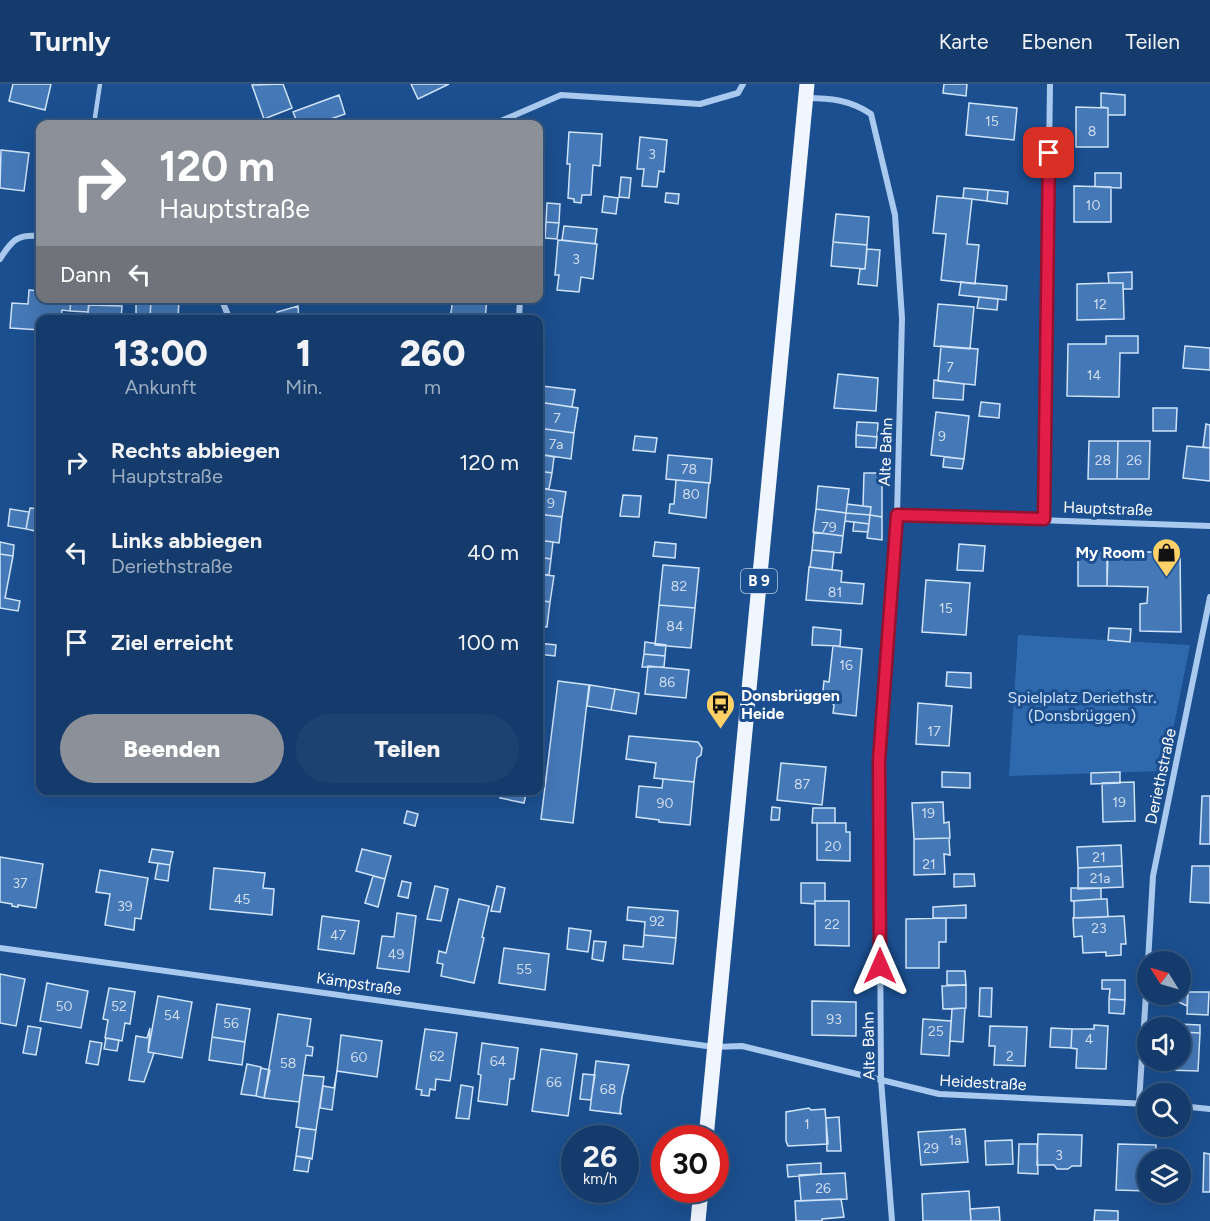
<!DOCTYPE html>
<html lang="de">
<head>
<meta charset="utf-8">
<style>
	body { margin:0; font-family:Figtree,sans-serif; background:#1d4271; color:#f1f3f6; height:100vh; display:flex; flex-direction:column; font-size:22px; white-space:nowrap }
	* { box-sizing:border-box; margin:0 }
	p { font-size:20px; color:#9dadc1 }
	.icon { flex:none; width:33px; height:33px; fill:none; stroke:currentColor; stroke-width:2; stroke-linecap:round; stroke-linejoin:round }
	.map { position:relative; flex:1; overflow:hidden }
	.drawer { position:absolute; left:36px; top:231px; width:507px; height:480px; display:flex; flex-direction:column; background:#143b6b; border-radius:12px; box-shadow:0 6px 24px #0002,0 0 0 2px #33557e }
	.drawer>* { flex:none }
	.top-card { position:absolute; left:36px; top:36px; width:507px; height:183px; border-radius:12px; box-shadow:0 6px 24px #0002,0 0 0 2px #33557e; background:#8c9099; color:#fff; overflow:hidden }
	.needle { width:39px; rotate:307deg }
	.tools { position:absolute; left:1137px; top:867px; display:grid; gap:12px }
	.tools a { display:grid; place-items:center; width:54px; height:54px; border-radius:50%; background:#143b6b; box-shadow:0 6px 24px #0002,0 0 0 2px #33557e; font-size:30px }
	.speed { position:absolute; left:561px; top:1041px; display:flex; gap:12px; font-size:30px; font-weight:700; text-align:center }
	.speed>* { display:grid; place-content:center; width:78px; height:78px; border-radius:50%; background:#143b6b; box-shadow:0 6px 24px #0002,0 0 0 2px #33557e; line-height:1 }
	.speed small { font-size:15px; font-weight:400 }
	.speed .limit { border:9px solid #d22; background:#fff; color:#111 }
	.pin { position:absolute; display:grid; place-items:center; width:51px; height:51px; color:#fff; margin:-26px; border-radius:12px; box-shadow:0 3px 9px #0006 }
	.me { position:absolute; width:66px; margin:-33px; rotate:0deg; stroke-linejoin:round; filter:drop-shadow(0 0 4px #0008) }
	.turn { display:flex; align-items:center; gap:21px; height:126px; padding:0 24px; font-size:27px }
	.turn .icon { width:78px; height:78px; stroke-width:2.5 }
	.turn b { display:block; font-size:42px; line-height:51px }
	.then { display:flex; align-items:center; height:57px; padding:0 24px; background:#0003; gap:12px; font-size:22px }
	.eta { display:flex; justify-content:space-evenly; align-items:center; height:102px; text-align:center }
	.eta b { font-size:36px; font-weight:800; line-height:42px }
	.button { display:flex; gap:12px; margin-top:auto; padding:12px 24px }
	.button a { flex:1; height:69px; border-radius:36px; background:#8c9099; color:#fff; font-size:24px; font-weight:800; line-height:69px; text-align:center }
	.button a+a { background:#1d4271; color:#f1f3f6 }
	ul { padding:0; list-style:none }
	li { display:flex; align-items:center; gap:18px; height:90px; padding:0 24px }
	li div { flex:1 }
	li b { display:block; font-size:22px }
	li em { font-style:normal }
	header { display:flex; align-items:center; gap:36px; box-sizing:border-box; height:84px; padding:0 30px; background:#143b6b; border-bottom:2px solid #33557e }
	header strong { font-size:28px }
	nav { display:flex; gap:33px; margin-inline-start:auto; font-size:21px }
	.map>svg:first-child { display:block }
	.green { fill:#2e69ad }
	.building { fill:#4478b7; stroke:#cfe3fa; stroke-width:1.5 }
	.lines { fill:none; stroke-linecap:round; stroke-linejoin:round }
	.lane { stroke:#a9c9ee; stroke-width:4.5 }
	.street { stroke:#a9c9ee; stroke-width:6 }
	.primary { stroke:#f0f6ff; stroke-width:15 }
	.route-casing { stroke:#92132f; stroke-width:15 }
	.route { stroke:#e11d48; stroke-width:10 }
	.labels { text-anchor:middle; stroke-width:6; stroke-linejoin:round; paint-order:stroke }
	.number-label { font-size:14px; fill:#d0dded }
	.shield { fill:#1b4f8f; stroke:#bbcadd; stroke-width:1.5 }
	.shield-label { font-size:15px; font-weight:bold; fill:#fff }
	.street-label { font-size:16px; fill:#fff; stroke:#1b4f8f }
	.poi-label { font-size:16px; font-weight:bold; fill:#fff; stroke:#1b4f8f; text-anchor:end }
	.park-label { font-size:16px; fill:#cfe3fa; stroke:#1b4f8f }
</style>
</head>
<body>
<header>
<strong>Turnly</strong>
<nav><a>Karte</a><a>Ebenen</a><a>Teilen</a></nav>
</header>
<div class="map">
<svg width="1210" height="1137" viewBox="0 0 1210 1137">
	<rect width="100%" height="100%" fill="#1b4f8f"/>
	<path class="green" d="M1018,551L1190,561L1165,687L1009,692Z"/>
	<path class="building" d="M13,0H51L45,26L9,17Z
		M283,0L292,24L264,35L252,1Z
		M411,0H449L418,15Z
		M944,0H967L966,12L943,9Z
		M1101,9L1125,11V31H1108V24L1101,23Z
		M339,11L345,30L325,37L327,40H298L293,28Z
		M969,19L1017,24L1014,56L966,51Z
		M1076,23L1108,24V63H1076Z
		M569,48L602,50L600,82L593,81L591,111H582L581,119L574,118V115L568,114L570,80H567Z
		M640,53L667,56L664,88L659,87L657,103L642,102L644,85H637Z
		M1,66L29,69L24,107L0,104Z
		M1095,89H1121V104L1095,103Z
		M621,93L631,94L629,114L619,113Z
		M1074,102L1111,103V138H1074Z
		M964,104L988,106L987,117L963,114Z
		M988,106L1008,108L1007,120L987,117Z
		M666,109L679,110L678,120L665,118Z
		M604,112L618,114L616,130L602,128Z
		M937,112L972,115L967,160L979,161L975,200L941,196L946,150L933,149Z
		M547,119L560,120L559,139L546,138Z
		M836,130L869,133L867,161L833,158Z
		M546,138L559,139L557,155L545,154Z
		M564,142L597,145L595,160L562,156Z
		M558,156L597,160L593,195L581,193L579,208L557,206L559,191H555Z
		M833,158L867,161L865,185L831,182Z
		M867,165L880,166L877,202L858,200L860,185H865Z
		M1132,188V205H1123V199H1109L1108,189Z
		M961,198L1007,202L1006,216L959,211Z
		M1109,199H1123L1124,235L1077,236V200Z
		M29,206L40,207V214H71L70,227L62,226L61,236H40V246L10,244L12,219L28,220Z
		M979,213L998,215L997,226L977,224Z
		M71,214H89L88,228L70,227Z
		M136,214H151L150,236H130V232L136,231Z
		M151,214H179L178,236H150Z
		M453,214H487L485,236H450Z
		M938,220L974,223L970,265L934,262Z
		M89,221L122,222L121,236H87Z
		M298,222L299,236H278L277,228Z
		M1106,252H1138V269H1120L1119,313L1067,312L1068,260H1106Z
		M941,262L978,265L975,301L938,297Z
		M1185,262L1210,264V286L1183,284Z
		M838,290L878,294L876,327L834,324Z
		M934,296L964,300L963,316L933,314Z
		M542,302L575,306L572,323L539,318Z
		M40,307V346L35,345Z
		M538,318L578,324L574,349L538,344Z
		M981,318L1000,320L999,334L979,332Z
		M1153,324H1177L1176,347H1153Z
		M936,328L969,332L964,375L931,371Z
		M857,338L878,339L877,353L856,351Z
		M1206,340L1210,341V364L1203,363Z
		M538,344L574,349L571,375L538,370Z
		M856,351L877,353L876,364L856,363Z
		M635,352L657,354L655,368L633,366Z
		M1089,357H1118L1117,395H1088Z
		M1118,357H1150L1149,395H1117Z
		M1187,362L1210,364V397L1183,394Z
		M538,370L554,373L552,389L538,387Z
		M668,371L712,375L710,399L666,395Z
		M944,373L964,375L962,385L943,383Z
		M538,387L552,389L549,405L538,404Z
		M864,389H882V433L870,431L871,423L863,422Z
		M676,396L709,399L706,434L669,429L670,420H674Z
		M818,402L849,405L846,429L816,425Z
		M538,404L566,408L562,433L538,430Z
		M623,411L641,412L639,433L620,432Z
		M847,420L871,423L870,431L846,429Z
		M30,424L40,425V448L26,445Z
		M10,425L29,428L26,445L8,442Z
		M816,425L846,429L843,452L813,448Z
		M846,429L870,431L869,440L845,437Z
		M538,430L562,433L559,459L538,456Z
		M870,431L882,433V456L867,454Z
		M854,438L869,440L868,448L853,447Z
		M814,448L843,452L841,469L812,466Z
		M538,456L553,458L551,475L538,473Z
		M0,458L14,461L13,472L0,470Z
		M655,458L676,460L675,474L653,472Z
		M959,460L985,462L983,487L957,486Z
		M812,466L834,468L832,486L810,483Z
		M1107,468H1180L1181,548L1140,547V520L1147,519L1148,503L1107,502Z
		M1078,469H1108L1107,502H1078Z
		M0,470L13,472L5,514L20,517L18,527L0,524Z
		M538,473L551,475L549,491L538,490Z
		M663,481L699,484L695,524L659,521Z
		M809,483L842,487L841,498L864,500L862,520L806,516Z
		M538,490L554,492L550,518L538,516Z
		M926,496L970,499L966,551L922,548Z
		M538,516L550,518L547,543L538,542Z
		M659,521L695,524L691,564L655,561Z
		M813,543L841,546L840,562L812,561Z
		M1109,544L1131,545L1130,558L1108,556Z
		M645,558L666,561L665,572L644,570Z
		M538,559L556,561L555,572L538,570Z
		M833,562L862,565L856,632L833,629L834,621L830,617L822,616L824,597L829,598Z
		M644,570L665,572L664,583H642Z
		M648,582L689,586L686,614L645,610Z
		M947,588L971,589V604L946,602Z
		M558,597L589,601L573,739L541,735Z
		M590,601L615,605L611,626L587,622Z
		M615,605L639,609L636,630L611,626Z
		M918,619L952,622L949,662L916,660Z
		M629,652L698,658L702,664L701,671L697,674L694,698L654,694L656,679L626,675Z
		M781,679L826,683L822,721L777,716Z
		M942,688L970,689V704L942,703Z
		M1120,688V699L1091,700V689Z
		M663,695L694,698L690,741L659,738V736L636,733L639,702L662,704Z
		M1134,698L1135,737L1103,738L1102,699Z
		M502,706H527L524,719L500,714Z
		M1202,712H1210V760H1200Z
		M943,718L944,739L949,738L950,754L914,755L912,719Z
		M772,723L780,724L779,736H771Z
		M813,724H835V739H812Z
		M407,727L418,730L415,742L404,739Z
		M817,739H846V748H850V777L817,776Z
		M949,754L950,771L944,770L945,790L914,791V755Z
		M1121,761L1122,782L1078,784L1077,763Z
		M152,765L173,768L170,781L149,778Z
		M362,765L391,772L385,795L356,787Z
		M0,773L43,780L36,824L18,821V823L12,822V820L0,818Z
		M158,779L170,781L168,797L155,795Z
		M1122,782L1123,803L1078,805V784Z
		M1192,782H1210V819L1190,818Z
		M214,784L265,789L263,804L274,805L272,831L210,825Z
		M100,786L148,794L141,835L135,834L134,846L105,841L110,810L96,808Z
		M954,790H974L975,802L954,803Z
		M373,792L385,795L378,823L365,819Z
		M402,797L411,799L408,814L398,812Z
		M801,799H825V817H815V820L801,819Z
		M435,802L448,805L441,837L427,835Z
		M497,802L505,804L500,828L491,827Z
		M1071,804H1101V815L1071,817Z
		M459,815L489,822L482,853L484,854L474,899L441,892L443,880L437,879L439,867L446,869Z
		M1101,815H1107L1108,833L1074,834V817Z
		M815,817H849V862L815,861Z
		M966,821V834H933V823Z
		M628,823L678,827L676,854L644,851L645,838L627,836Z
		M397,829L416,832L409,888L377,884L382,852L394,853Z
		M322,832L359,837L354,870L318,865Z
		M1124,832L1126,860H1121V871L1106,872V868L1083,869L1082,852L1074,853L1073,834Z
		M946,834V858H939V884H906V835Z
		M569,844L591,847L588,868L567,865Z
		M644,851L676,854L673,880L623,875L624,861L643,863Z
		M594,857L606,858L603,877L592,875Z
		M504,864L549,870L545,906L499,899Z
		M947,887H965L966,901H947Z
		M0,890L25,895L16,942L0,939Z
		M1102,896H1125V916L1109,915L1110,905H1102Z
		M1180,896H1188L1187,922L1164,911L1180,910Z
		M47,899L88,907L81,944L40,937Z
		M966,901V924L943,925L942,902Z
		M109,904L135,908L130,940L125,939L122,957L105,954L108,936L103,935Z
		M980,904H992L991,933L979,932Z
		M1188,908H1209L1208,931L1187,930Z
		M158,912L192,918L182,974L148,968Z
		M1109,915L1125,916L1124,930L1109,929Z
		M812,917L856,918V952L812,951Z
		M217,920L250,925L245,958L212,953Z
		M965,924L963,958L950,957L952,925Z
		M278,930L311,935L307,962L313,963L312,972L306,971L299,1018L264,1014Z
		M923,935L951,937L949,972L921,970Z
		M1178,940L1200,941V949L1180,948Z
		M1094,941L1108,942L1106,985L1076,984L1077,965L1071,964L1072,945H1094Z
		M28,942L41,944L36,971L23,969Z
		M990,942L1027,943L1025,982L994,981L995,962H989Z
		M150,944L148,968L154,969L144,998L129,996L136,952L147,954Z
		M1051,944L1072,945L1071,964L1050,963Z
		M425,945L457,949L450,997L436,995L435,1006L430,1005L429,1012L421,1011L422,1006L416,1005Z
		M1180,948L1200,949L1198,987L1167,986V976H1180Z
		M341,951L382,957L377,993L337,987Z
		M212,953L245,958L242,981L209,976Z
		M106,954L119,956L117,967L104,965Z
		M90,957L102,959L98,981L86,979Z
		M482,959L518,964L514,995H510L507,1021L478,1017L481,991L478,990Z
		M541,965L577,970L568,1032L532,1027Z
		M596,977L629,981L622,1013L620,1029L622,1030L590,1026Z
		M247,980L261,983L256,1012L241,1010Z
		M261,984L270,986L264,1014L256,1012Z
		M337,987L332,1026L320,1024L323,1002L334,1004Z
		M583,990L595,991L591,1016L580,1015Z
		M303,991L324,993L316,1046L296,1043Z
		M461,1001L473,1003L469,1035L456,1034Z
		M809,1024L811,1026L825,1025L828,1060L788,1062L786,1057V1028Z
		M839,1033L841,1067H827L826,1034Z
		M300,1044L316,1046L312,1075L296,1072Z
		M965,1045L968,1078L921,1081L918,1048Z
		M1038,1050L1082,1051L1081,1082H1072L1068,1085H1057L1054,1081H1037Z
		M1012,1056L1013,1080L986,1081L985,1057Z
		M1019,1060H1037L1038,1090L1018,1089Z
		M1118,1060L1156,1061V1076H1148V1107L1116,1106Z
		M1204,1069L1210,1070V1108H1203Z
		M296,1072L310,1074L308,1088L294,1086Z
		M821,1079V1090L788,1093L787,1081Z
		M845,1089L847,1115L801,1117L799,1091Z
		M969,1107L971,1137H923L922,1110Z
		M841,1115L844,1133L822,1135V1137H796L795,1117Z
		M999,1123L1000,1137H971L970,1125Z
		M1095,1126L1118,1127V1137H1094Z"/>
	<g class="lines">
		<path class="lane" d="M94,40L100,0"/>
		<path class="street" d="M806,14C831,14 850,16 871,30L895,131L902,234L897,431L879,676L881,996L892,1137
			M494,40L561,11L700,20L738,9L743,0
			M0,175C12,156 17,150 40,152
			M221,214L230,236
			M519,236L520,214
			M897,431L1210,442
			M1044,435L1050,0
			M0,864L714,963L742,962L939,1010L1148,1020
			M1148,878L1153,792L1210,513
			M1139,1019L1148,878
			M1180,1022L1210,1025"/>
		<path class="primary" d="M706,1054L807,0
			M698,1137L701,1106"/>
	</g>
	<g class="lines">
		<defs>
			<path id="route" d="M880,882L879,676L897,431L1044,435L1049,69"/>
		</defs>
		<use href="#route" class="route-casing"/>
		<use href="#route" class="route"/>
	</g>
	<defs>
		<symbol id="shop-pin" viewBox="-11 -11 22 30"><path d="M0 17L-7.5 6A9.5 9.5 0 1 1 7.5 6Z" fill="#ffd166" stroke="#1b4f8f"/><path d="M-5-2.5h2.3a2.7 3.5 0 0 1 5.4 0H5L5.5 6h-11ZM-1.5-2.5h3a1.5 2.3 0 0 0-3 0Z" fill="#111"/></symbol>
		<symbol id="bus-pin" viewBox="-11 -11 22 30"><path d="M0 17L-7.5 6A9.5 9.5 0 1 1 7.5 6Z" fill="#ffd166" stroke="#1b4f8f"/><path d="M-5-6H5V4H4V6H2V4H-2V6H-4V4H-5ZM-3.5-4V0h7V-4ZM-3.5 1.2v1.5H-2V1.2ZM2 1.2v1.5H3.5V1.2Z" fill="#111"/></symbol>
	</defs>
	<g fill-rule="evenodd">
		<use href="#shop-pin" x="1150" y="452" width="33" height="45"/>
		<use href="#bus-pin" x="704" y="604" width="33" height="45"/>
	</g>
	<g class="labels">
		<g class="number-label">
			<text x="992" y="42">15</text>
			<text x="1092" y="52">8</text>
			<text x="652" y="75">3</text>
			<text x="1093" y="126">10</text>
			<text x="576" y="180">3</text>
			<text x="1100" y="225">12</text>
			<text x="950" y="288">7</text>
			<text x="1094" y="296">14</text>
			<text x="557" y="339">7</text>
			<text x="942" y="357">9</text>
			<text x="556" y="365">7a</text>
			<text x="1103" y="381">28</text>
			<text x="1134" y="381">26</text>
			<text x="689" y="390">78</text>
			<text x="691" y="415">80</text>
			<text x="551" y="424">9</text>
			<text x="829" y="448">79</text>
			<text x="679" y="507">82</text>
			<text x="835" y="513">81</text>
			<text x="946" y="529">15</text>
			<text x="675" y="547">84</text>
			<text x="846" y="586">16</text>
			<text x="667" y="603">86</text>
			<text x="934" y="652">17</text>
			<text x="802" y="705">87</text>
			<text x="1119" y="723">19</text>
			<text x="665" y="724">90</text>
			<text x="928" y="734">19</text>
			<text x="833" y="767">20</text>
			<text x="1099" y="778">21</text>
			<text x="929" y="785">21</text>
			<text x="1100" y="799">21a</text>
			<text x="20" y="804">37</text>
			<text x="242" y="820">45</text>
			<text x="125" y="827">39</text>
			<text x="657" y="842">92</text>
			<text x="832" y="845">22</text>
			<text x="1099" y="849">23</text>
			<text x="338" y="856">47</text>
			<text x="396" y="875">49</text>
			<text x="524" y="890">55</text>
			<text x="64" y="927">50</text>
			<text x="119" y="927">52</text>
			<text x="172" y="936">54</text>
			<text x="834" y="940">93</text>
			<text x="231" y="944">56</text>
			<text x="936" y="952">25</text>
			<text x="1089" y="960">4</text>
			<text x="437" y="977">62</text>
			<text x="1010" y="977">2</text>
			<text x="359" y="978">60</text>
			<text x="498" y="982">64</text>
			<text x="288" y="984">58</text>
			<text x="554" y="1003">66</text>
			<text x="608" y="1010">68</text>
			<text x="807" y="1045">1</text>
			<text x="955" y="1061">1a</text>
			<text x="931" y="1069">29</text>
			<text x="1059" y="1076">3</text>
			<text x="823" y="1109">26</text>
		</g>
		<rect class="shield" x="741" y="485" width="36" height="24" rx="4.5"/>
		<g class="shield-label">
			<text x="759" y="502">B 9</text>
		</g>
		<g class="street-label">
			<text transform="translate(885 368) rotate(-88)" y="6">Alte Bahn</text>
			<text transform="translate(1108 424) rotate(2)" y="6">Hauptstraße</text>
			<text transform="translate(1160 692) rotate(-78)" y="6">Deriethstraße</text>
			<text transform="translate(359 899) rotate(8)" y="6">Kämpstraße</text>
			<text transform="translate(868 962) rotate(-91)" y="6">Alte Bahn</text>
			<text transform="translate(983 998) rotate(3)" y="6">Heidestraße</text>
		</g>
		<g class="poi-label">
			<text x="1145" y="474">My Room</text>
			<text x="741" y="617" text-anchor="start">Donsbrüggen<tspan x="741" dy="18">Heide</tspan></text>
		</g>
		<g class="park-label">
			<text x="1082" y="619">Spielplatz Deriethstr.<tspan x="1082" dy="18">(Donsbrüggen)</tspan></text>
		</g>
	</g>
</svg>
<div class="tools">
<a><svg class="needle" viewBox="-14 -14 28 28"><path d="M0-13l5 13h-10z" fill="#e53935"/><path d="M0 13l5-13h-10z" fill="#9dadc1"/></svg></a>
<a><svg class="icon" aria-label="sound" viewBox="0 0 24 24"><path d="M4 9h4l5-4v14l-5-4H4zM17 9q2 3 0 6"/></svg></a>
<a><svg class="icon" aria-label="search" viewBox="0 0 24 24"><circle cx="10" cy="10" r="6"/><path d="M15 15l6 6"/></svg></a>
<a><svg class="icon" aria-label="layers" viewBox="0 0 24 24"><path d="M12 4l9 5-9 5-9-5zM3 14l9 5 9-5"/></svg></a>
</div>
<div class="speed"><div>26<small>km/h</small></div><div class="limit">30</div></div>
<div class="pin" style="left:1049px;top:69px;background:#d93025"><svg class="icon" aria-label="arrive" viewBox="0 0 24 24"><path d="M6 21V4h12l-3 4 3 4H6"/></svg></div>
<svg class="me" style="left:880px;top:882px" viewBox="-20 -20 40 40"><path d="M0-17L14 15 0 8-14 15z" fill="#e11d48" stroke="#fff" stroke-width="4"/></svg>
<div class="top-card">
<div class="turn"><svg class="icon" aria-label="right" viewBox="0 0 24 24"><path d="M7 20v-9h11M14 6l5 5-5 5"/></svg><div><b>120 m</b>Hauptstraße</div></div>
<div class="then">Dann<svg class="icon" aria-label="left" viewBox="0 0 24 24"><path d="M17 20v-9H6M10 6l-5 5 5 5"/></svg></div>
</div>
<section class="drawer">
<div class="eta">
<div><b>13:00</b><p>Ankunft</p></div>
<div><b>1</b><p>Min.</p></div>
<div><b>260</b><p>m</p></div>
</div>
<ul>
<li><svg class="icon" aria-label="right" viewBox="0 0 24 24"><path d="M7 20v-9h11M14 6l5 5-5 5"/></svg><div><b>Rechts abbiegen</b><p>Hauptstraße</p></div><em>120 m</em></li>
<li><svg class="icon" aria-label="left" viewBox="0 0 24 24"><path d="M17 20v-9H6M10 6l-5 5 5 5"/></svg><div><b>Links abbiegen</b><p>Deriethstraße</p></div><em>40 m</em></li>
<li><svg class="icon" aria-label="arrive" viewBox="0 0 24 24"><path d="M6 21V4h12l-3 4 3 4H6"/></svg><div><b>Ziel erreicht</b></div><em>100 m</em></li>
</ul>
<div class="button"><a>Beenden</a><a>Teilen</a></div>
</section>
</div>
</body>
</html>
